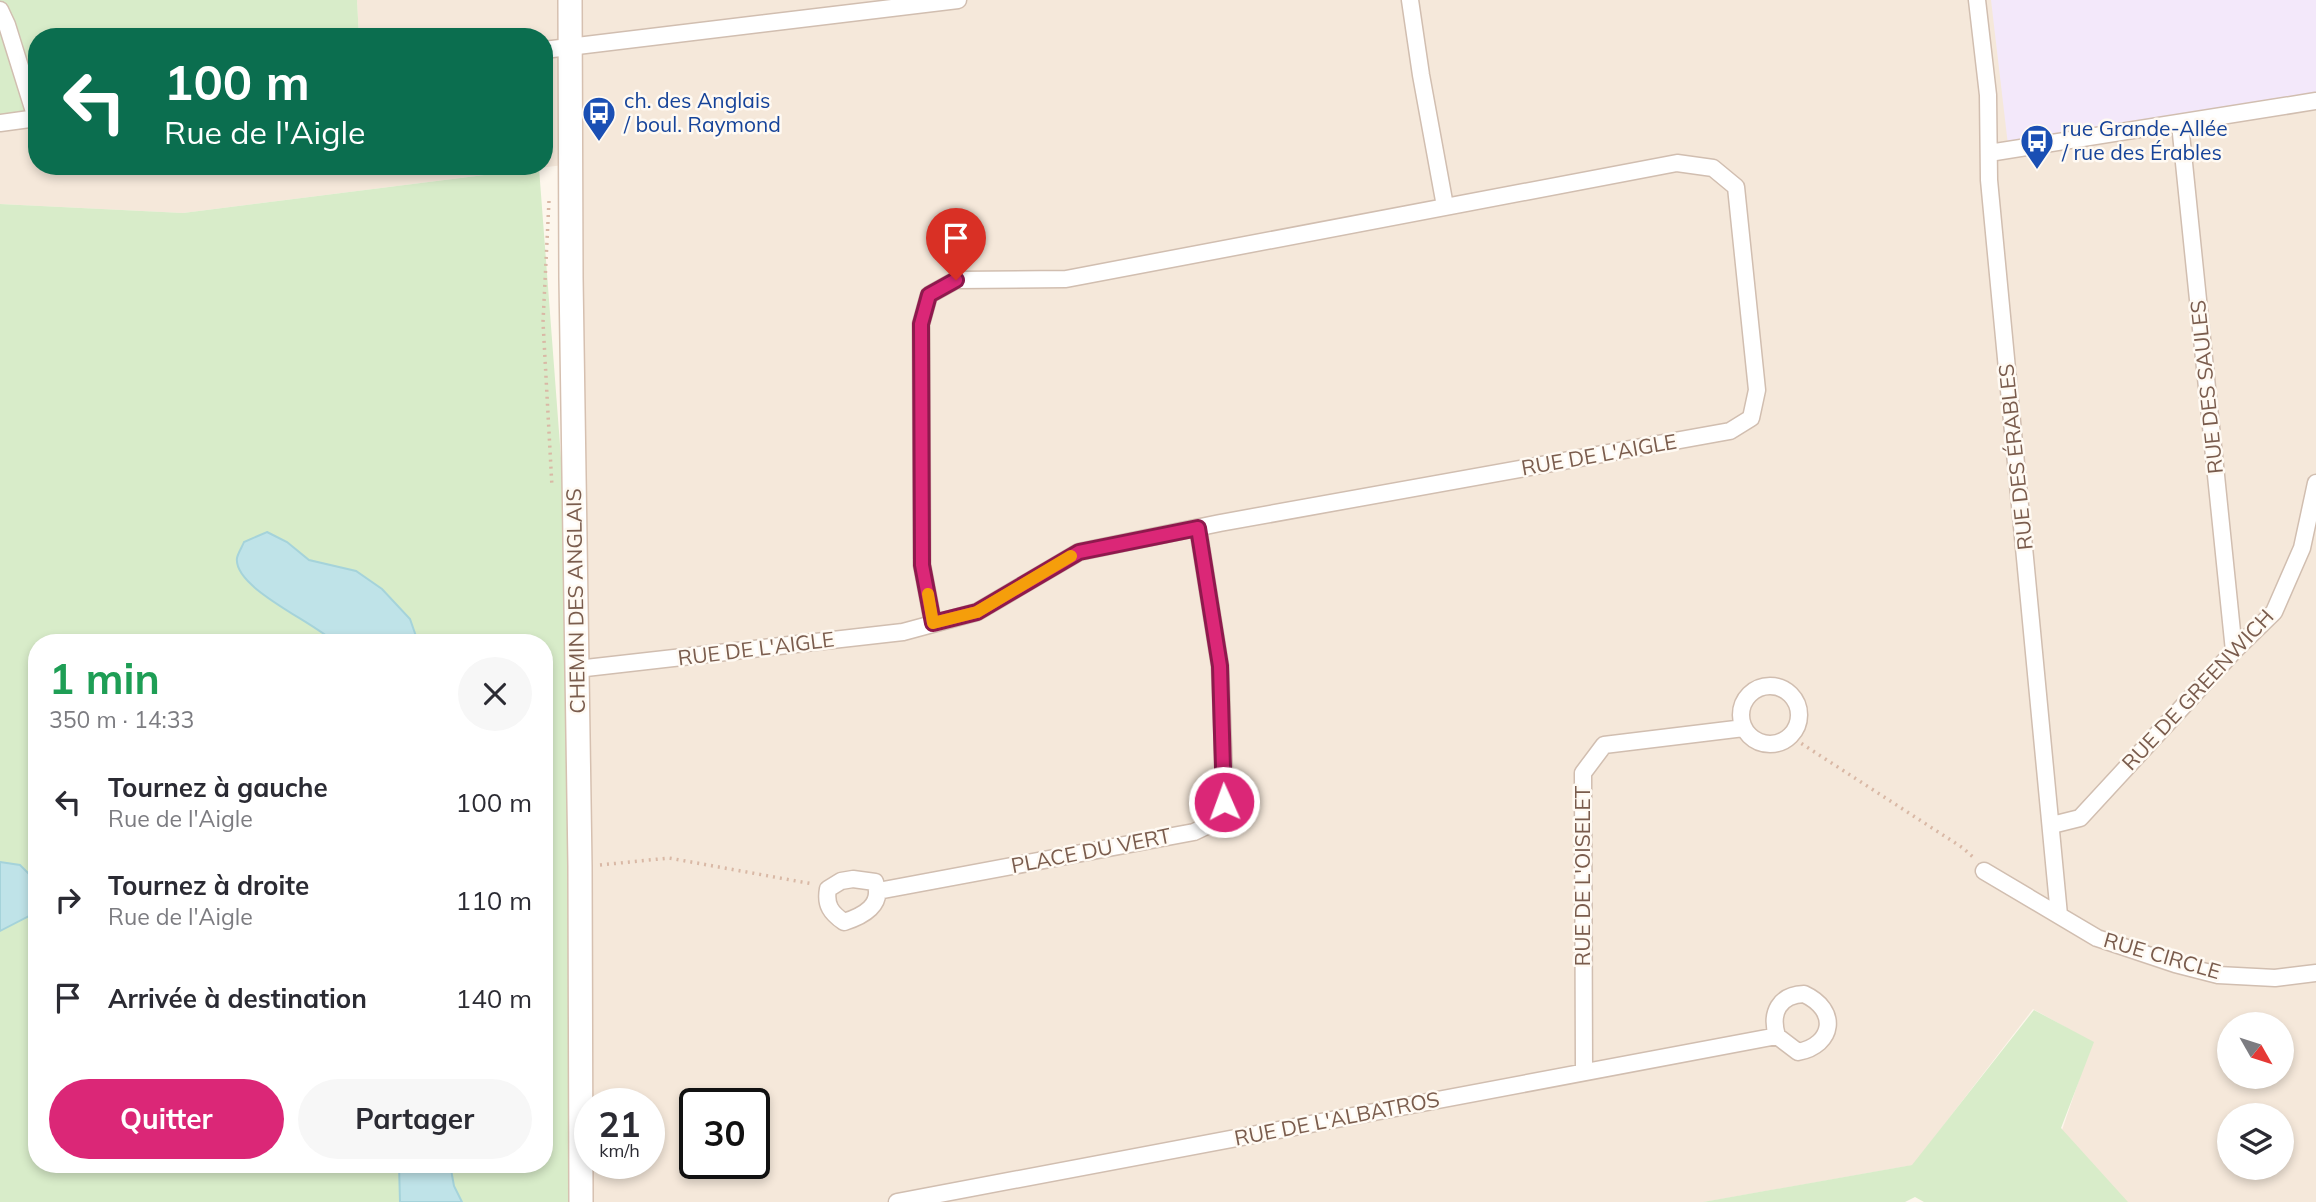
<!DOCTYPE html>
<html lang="fr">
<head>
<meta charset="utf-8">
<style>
	body { margin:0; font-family:Mulish,sans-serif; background:#f7f7f7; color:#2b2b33; height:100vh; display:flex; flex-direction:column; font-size:26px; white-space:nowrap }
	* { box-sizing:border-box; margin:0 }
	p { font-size:23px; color:#7c7c81 }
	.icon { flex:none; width:38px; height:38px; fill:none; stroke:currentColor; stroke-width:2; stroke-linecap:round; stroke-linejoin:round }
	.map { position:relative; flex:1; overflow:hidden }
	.panel { position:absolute; left:28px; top:634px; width:525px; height:539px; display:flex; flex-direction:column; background:#fff; border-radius:28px; box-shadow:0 4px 10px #0003 }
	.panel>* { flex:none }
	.banner { position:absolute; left:28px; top:28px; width:525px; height:147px; border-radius:28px; box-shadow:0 4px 10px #0003; background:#0b6e4f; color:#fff; overflow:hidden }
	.needle { width:46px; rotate:129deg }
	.buttons { position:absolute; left:2217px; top:1012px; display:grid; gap:14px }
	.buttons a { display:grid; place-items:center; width:77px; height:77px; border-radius:50%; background:#fff; box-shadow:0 4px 10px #0003; font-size:35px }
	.speed { position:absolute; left:574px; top:1088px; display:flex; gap:14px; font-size:35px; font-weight:700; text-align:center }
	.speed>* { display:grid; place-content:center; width:91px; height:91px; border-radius:50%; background:#fff; box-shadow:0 4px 10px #0003; line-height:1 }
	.speed small { font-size:18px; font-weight:400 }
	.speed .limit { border:4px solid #111; border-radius:10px; background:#fff; color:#111 }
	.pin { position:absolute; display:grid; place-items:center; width:60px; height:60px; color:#fff; margin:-72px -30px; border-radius:50% 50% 50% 0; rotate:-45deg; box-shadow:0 0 7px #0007 }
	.pin .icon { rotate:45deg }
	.me { position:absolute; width:77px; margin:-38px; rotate:358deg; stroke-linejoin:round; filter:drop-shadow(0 0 5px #0008) }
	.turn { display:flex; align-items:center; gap:24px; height:147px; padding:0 21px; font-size:32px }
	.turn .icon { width:91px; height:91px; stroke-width:2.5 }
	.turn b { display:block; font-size:49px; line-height:60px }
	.round { display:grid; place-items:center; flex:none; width:74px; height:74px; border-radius:37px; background:#f7f7f7 }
	.summary { display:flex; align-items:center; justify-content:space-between; height:119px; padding:0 21px }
	h1 { font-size:42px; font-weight:700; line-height:52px; color:#1e9e55 }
	.action { display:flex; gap:14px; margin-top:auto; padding:14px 21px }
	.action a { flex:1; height:80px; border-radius:42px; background:#db2777; color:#fff; font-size:28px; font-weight:700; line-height:80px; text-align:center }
	.action a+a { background:#f7f7f7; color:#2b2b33 }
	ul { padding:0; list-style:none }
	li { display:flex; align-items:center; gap:21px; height:98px; padding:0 21px }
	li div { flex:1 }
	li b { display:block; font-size:26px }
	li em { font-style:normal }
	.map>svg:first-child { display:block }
	.residential { fill:#f5e8da; fill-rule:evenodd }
	.education { fill:#f3e8fa }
	.green { fill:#d8ecc9; fill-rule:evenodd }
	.water { fill:#bfe3e8; stroke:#a5d3da; stroke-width:2 }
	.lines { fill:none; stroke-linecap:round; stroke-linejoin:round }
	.street-casing { stroke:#d1beb0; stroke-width:19 }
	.secondary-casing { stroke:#d6c0b0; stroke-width:26 }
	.path { stroke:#d9b8a5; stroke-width:3.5; stroke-dasharray:2 5; stroke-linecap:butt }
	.street { stroke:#fff; stroke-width:16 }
	.secondary { stroke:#fff; stroke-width:23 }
	.route-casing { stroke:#8e194d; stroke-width:18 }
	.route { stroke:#db2777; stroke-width:12 }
	.slow { stroke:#f59e0b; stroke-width:12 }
	.labels { text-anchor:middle; stroke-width:5; stroke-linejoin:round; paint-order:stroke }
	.transit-label { font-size:21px; fill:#164399; stroke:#fffaf3; text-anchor:start }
	.street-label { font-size:21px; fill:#7a5c4d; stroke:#fffaf3 }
</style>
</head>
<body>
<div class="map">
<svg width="2316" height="1202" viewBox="0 0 2316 1202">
	<rect width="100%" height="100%" fill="#fdf6ec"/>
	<path class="residential" d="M357,0H1992L2316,105V1202H2127L2062,1130L2092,1042L2033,1009L1913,1165L1704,1202H578L563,165L183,213L0,204V125L37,118V166H544V37H359ZM2230,1024H2282V1076H2230ZM590,1104H649V1164H590ZM695,1104H754V1164H695ZM2230,1115H2282V1167H2230Z"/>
	<path class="education" d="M1991,0H2316V98L2008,145Z"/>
	<path class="green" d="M0,0H357L359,37H37V118L0,125Z
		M539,168L577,669L585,1202H0V204L183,213ZM37,642H544V1164H37Z
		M2034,1010L2094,1042L2061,1128L2128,1202H1924L1915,1197L1905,1202H1703L1912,1165Z"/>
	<path class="water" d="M267,532L287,542L309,560L356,571L382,589L410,619L418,642H334C314,622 233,588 237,558C238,553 242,547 244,542Z
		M0,862L20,865L37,882V912L0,931Z
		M399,1164H450L454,1186L462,1202H400Z"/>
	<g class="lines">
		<defs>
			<path id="street" d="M1410,0L1421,75L1445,206
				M1977,0L1988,95L1989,180L2059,915
				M0,10L7,25L36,118
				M544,50L958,0
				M0,123L37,118
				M2180,124L2234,651
				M1989,153L2316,101
				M577,669L903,632L977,612L1079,552L1220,523L1730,431L1751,418L1757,390L1736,187L1713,168L1677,163L1066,279L956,280L929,295L921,324L922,565L933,623
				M1741 715a29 29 0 1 1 58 0a29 29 0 1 1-58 0Z
				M2052,825L2080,818L2234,651L2274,612L2302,548L2316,483
				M1984,871L2097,938L2175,964L2218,975L2275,978L2316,973
				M853,879L875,882C884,905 863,916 844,922C831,913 825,905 828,889L841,881Z
				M878,891L1194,832L1213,823L1225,802L1220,666L1198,528
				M1804,994C1839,1010 1834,1045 1798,1052L1777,1036C1770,1013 1779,995 1804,994Z
				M1584,1071L1583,773L1604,745L1744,728
				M897,1202L1777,1036"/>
			<path id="secondary" d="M570,0L571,278L580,866L581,1202"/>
		</defs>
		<use href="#street" class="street-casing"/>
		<use href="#secondary" class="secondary-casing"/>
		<path class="path" d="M549,201L543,322L552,487
			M1793,733L1796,740L1963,848L1974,858
			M600,865L669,858L813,884"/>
		<use href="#street" class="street"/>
		<use href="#secondary" class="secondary"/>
	</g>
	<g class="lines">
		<defs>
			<path id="route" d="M956,280L929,295L921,324L922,565L933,623L977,612L1079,552L1198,528L1220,666L1224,802"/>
		</defs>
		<use href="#route" class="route-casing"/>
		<use href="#route" class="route"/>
		<path class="slow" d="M928,594L933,623L977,612L1071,556"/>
	</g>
	<defs>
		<symbol id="bus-pin" viewBox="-11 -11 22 30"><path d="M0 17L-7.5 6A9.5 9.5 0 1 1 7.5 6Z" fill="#1a4fb4" stroke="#fffaf3"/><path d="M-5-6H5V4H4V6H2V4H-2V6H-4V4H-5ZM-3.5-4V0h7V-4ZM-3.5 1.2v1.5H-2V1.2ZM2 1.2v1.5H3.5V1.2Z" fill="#fff"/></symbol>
	</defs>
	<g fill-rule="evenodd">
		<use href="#bus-pin" x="580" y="94" width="38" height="52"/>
		<use href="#bus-pin" x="2018" y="122" width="38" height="52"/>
	</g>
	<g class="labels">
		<g class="transit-label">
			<text x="624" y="108">ch. des Anglais<tspan x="624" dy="24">/ boul. Raymond</tspan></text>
			<text x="2062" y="136">rue Grande-Allée<tspan x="2062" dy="24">/ rue des Érables</tspan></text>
		</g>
		<g class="street-label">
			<text transform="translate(2207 387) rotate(-96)" y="7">RUE DES SAULES</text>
			<text transform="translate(1599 455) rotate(-10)" y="7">RUE DE L'AIGLE</text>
			<text transform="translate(2016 457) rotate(-96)" y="7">RUE DES ÉRABLES</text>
			<text transform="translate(576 601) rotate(-91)" y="7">CHEMIN DES ANGLAIS</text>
			<text transform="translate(756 649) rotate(-7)" y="7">RUE DE L'AIGLE</text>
			<text transform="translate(2198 690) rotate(-47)" y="7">RUE DE GREENWICH</text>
			<text transform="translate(1091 851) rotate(-11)" y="7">PLACE DU VERT</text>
			<text transform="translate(1583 876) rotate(-90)" y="7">RUE DE L'OISELET</text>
			<text transform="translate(2162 956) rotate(16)" y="7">RUE CIRCLE</text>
			<text transform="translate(1337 1119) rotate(-11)" y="7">RUE DE L'ALBATROS</text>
		</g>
	</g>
</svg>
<div class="buttons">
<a><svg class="needle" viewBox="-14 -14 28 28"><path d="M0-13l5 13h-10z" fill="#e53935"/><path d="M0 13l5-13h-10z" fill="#7c7c81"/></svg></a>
<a><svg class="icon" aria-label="layers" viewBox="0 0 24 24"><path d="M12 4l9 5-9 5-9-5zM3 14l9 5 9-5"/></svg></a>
</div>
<div class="speed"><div>21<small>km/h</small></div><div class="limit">30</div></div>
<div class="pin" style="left:956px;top:280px;background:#d93025"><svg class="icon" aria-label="arrive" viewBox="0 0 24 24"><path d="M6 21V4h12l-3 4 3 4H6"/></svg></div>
<svg class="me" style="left:1224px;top:802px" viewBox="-20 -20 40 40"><circle r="17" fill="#db2777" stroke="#fff" stroke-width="3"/><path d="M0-11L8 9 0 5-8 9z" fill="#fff"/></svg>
<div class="banner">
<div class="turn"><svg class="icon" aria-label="left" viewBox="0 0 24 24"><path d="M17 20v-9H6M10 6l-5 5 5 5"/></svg><div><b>100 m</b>Rue de l'Aigle</div></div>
</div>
<section class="panel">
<div class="summary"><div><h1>1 min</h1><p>350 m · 14:33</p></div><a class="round"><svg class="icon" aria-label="close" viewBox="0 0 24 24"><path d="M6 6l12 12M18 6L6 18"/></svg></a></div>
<ul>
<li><svg class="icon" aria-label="left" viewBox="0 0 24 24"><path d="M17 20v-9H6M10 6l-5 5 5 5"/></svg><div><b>Tournez à gauche</b><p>Rue de l'Aigle</p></div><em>100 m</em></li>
<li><svg class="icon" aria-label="right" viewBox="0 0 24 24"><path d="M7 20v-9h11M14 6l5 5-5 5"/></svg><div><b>Tournez à droite</b><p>Rue de l'Aigle</p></div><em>110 m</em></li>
<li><svg class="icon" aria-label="arrive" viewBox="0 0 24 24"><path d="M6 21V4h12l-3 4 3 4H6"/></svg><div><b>Arrivée à destination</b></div><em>140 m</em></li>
</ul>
<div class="action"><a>Quitter</a><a>Partager</a></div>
</section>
</div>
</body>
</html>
